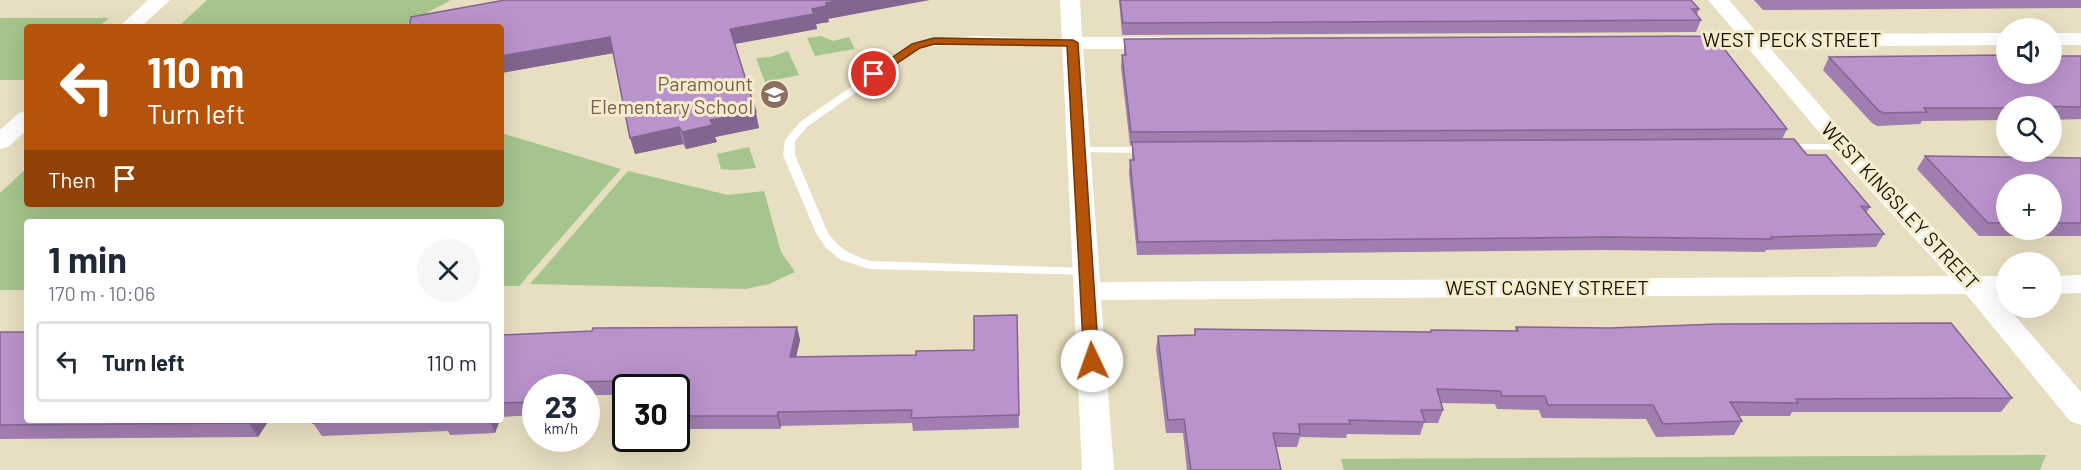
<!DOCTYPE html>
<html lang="en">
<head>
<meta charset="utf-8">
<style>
	body { margin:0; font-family:Barlow,sans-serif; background:#f6f6f7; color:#1f2937; height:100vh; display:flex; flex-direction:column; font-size:22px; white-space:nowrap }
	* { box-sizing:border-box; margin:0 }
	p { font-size:20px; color:#747a83 }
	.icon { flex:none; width:33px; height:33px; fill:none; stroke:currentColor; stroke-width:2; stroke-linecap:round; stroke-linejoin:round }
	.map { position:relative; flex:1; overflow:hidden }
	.details { position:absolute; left:24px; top:219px; width:480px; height:204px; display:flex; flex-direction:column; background:#fff; border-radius:6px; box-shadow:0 6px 24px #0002 }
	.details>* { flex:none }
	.guide { position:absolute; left:24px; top:24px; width:480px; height:183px; border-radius:6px; box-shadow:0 6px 24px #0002; background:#b45309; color:#fff; overflow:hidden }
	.controls { position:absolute; left:1996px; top:18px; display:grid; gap:12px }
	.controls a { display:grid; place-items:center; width:66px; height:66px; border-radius:50%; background:#fff; box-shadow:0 6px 24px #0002; font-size:30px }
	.speed { position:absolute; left:522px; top:374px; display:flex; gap:12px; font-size:30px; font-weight:700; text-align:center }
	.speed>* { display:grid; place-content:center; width:78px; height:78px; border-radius:50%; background:#fff; box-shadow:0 6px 24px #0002; line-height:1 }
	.speed small { font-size:15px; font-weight:400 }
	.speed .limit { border:3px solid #111; border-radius:9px; background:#fff; color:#111 }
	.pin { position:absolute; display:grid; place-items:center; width:51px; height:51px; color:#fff; margin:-26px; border:3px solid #fff; border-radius:50%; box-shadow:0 2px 6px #0007 }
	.me { position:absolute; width:66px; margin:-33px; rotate:357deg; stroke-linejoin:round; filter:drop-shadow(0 0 4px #0008) }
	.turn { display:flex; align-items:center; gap:21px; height:126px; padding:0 24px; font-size:27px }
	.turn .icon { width:78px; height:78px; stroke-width:2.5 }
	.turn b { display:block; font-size:42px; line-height:51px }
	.then { display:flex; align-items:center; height:57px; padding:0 24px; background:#0003; gap:12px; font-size:22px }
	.round { display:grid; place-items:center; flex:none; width:63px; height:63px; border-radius:32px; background:#f6f6f7 }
	.summary { display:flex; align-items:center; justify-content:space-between; height:102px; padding:0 24px }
	h1 { font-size:36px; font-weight:700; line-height:45px }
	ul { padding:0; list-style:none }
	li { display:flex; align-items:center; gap:18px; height:81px; margin:0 12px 9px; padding:0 12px; border:3px solid #e0e1e3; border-radius:6px }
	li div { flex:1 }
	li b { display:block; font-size:22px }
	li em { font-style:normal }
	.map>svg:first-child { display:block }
	.green { fill:#a5c58c }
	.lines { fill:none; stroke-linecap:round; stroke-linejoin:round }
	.service { fill:#fff; fill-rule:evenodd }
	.minor { fill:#fff; fill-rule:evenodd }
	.wall { fill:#a07eaf; fill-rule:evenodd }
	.shaded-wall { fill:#82668f }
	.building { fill:#ba92cc; stroke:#82668f; stroke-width:1.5 }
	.route { fill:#b45309; stroke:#753606; stroke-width:1.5 }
	.labels { text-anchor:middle; stroke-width:6; stroke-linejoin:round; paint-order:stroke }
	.street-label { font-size:20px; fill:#171409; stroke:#f5ecce }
	.education-label { font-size:20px; fill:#785e54; stroke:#f5ecce; text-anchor:end }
</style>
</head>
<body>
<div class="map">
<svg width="2081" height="470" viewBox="0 0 2081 470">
	<rect width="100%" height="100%" fill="#e8dec1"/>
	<path class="green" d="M207,0H451L401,27H178Z
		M0,18H109L98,27H27V80H0Z
		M821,36L833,41L849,37L855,49L815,56L807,38Z
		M788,51L799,75L765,82L756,58L770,57Z
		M501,133L621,169L519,286H501V222H27V290H0V193L27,168V204H501Z
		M749,147L756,168L734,170L721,169L717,154Z
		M628,171L728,195L764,191L781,252L795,272L769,284L746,289L530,284Z
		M2046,455L2040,470H1344L1341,459Z"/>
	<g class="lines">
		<path class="service" d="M974,36L1073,40L1078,43L1073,46L974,42L919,48L808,126L795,141V155L828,233C839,249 852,255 870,261L1086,268L1090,269L1092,272L1090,275L869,269L841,260L826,248L816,233L783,155L785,140L800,122L913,44L934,39Z
			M1785,144H1844L1849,147L1844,150L1781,149L1780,147L1781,145Z
			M1079,147H1147L1152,150L1147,153L1075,152L1074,150L1075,148Z"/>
		<path class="minor" d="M148,0H170L141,27H119Z
			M1060,0H1080L1082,37H1159L1166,39L1169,43L1166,47L1159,49H1083L1100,282L1949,276L1841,158L1747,47H1682L1675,45L1672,41L1675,37L1682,35L1737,34L1708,0H1729L1758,34L2007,33V45L1769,47L1857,148L1980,276H2007V294H1996L2081,392V425L2070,421L1966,294L1101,300L1114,470H1082Z
			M2052,33H2081V45H2052Z
			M27,111V130L8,147L0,149V130L19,113Z
			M2081,275V293L2052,294V276Z"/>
	</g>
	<path class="wall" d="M505,0L828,19L829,22L816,24L817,29L735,44L759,128L715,137L717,142L686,149L683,144L635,154L613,53L501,73Z
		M1119,0H1691L1699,9L1697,15L1701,20L1696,32L1122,35Z
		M1754,0H2081V8L1763,10Z
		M1124,39L1787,129L1782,139L1807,155L1870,207L1866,213L1884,234L1876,247L1766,250L1765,252L1604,250L1137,255L1129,173L1130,160H1132V145H1130L1121,67L1122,55H1124Z
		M2081,56V119L2052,120V106H2007V120L1922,121L1920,124L1877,126L1872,123L1823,70L1829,57L2007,74Z
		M1925,156L2081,158V236H1979L1917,169ZM2007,184H2052V230H2007Z
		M1017,315L1019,428L913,431L912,423L781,426L780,429H676V387H626V395H586V387H536V415L501,417V418V335L797,327L800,340L796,357L916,355L974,350Z
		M1516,327L2012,398L2001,412H1792L1790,416H1738L1742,421L1734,435L1656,437L1646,419L1542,418L1539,410L1497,409L1495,404L1441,403L1443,410L1438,423H1424L1420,435L1347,434L1346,438L1300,437L1297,447H1276L1281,470H1187L1183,433H1166L1156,349L1158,336L1194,335L1195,329L1430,332L1431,330L1515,331Z
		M0,332L27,420H269L258,437L0,439Z
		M626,398V438H651H621L616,425Z
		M315,420H500L495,433L450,435L448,431L322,436L313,423Z"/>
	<path class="shaded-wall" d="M843,0H930L828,19L829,22L816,24L817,29L734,44L730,29L812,9L826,3Z
		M610,37L614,53L501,73V56Z
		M756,112L759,128L715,137L717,142L686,149L682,132L710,120Z
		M679,127L683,144L635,154L630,138Z
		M797,327L800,340L793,370L790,357Z
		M778,412L781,426L780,429L777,416Z
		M251,420H269L258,437L249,423Z
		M489,420H500L495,433Z"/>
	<path class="building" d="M505,0H843L826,3V6L812,9L814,14L730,29L756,112L710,120L713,125L682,132L679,127L630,138L610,37L501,56V27H409L411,17Z
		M1120,0H1691L1699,9H1692L1701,20L1123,23Z
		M1714,36L1787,129L1131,132L1122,55H1126L1124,39Z
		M2007,55V74H2052V56H2081V107L2007,106V108H1924L1927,112L1884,113L1879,111L1829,57Z
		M1794,139L1807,155H1826L1870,207L1861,206L1884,234L1771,237L1772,239L1609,237L1138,242L1130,160H1134L1132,142Z
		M1925,156L2081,158V223H2052V184H2007V223H1988Z
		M1017,315L1019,415L911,418L912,410L778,412L777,416H676V387H629L631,381L554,382L552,387H536V402L501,403V335L592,331L593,328L797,327L790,357L916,355V351L974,350V316Z
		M1951,323L2012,398L1796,399L1798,403L1730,402L1742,421L1663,424L1653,405H1548L1545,396H1502L1500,391L1437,389L1443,410H1421L1425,422L1349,420L1350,424H1299L1300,434L1273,433L1281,470H1191L1184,419L1168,420L1158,336L1195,335V329L1431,332V330L1518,331L1516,327L1610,328L1718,324Z
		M0,332H27V420H251L249,423L0,425Z
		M626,398V425H616Z
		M315,420H390L313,423Z
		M444,420H486L443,422Z"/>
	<path class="route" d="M934,38L1073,40L1078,43L1099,361L1097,365H1086L1084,361L1067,46L935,44L920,48L878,76L874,77L868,74L912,44Z"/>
	<defs>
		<symbol id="school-disc" viewBox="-11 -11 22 22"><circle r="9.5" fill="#8d6e63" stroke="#f5ecce"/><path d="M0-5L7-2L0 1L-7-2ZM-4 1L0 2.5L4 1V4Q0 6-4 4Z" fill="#fff"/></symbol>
	</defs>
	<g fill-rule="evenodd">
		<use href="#school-disc" x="758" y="78" width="33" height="33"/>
	</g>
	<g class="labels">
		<g class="street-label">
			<text x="1792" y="47">WEST PECK STREET</text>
			<text transform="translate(1900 206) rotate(47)" y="7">WEST KINGSLEY STREET</text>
			<text x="1547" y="295">WEST CAGNEY STREET</text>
		</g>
		<g class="education-label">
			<text x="753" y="91">Paramount<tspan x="753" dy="23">Elementary School</tspan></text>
		</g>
	</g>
</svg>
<div class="controls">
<a><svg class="icon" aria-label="sound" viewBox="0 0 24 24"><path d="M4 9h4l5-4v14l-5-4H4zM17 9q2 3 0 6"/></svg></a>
<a><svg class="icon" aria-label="search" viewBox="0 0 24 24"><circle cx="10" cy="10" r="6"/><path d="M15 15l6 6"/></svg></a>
<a>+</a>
<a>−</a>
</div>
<div class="speed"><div>23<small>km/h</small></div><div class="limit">30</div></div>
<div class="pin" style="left:874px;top:74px;background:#d93025"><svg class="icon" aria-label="arrive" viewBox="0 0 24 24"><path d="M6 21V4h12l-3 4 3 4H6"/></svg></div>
<svg class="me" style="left:1092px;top:361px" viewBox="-20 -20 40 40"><circle r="19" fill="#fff"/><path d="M0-13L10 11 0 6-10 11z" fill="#b45309"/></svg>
<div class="guide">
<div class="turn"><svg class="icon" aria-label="left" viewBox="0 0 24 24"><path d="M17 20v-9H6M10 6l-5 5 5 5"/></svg><div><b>110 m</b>Turn left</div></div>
<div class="then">Then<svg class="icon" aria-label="arrive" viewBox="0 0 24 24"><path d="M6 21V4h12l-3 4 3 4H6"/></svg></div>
</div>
<section class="details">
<div class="summary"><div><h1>1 min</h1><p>170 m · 10:06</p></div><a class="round"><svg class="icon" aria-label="close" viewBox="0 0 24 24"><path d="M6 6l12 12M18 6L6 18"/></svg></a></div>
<ul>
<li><svg class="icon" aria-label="left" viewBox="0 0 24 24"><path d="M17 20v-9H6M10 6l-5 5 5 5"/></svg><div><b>Turn left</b></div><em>110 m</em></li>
</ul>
</section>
</div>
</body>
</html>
